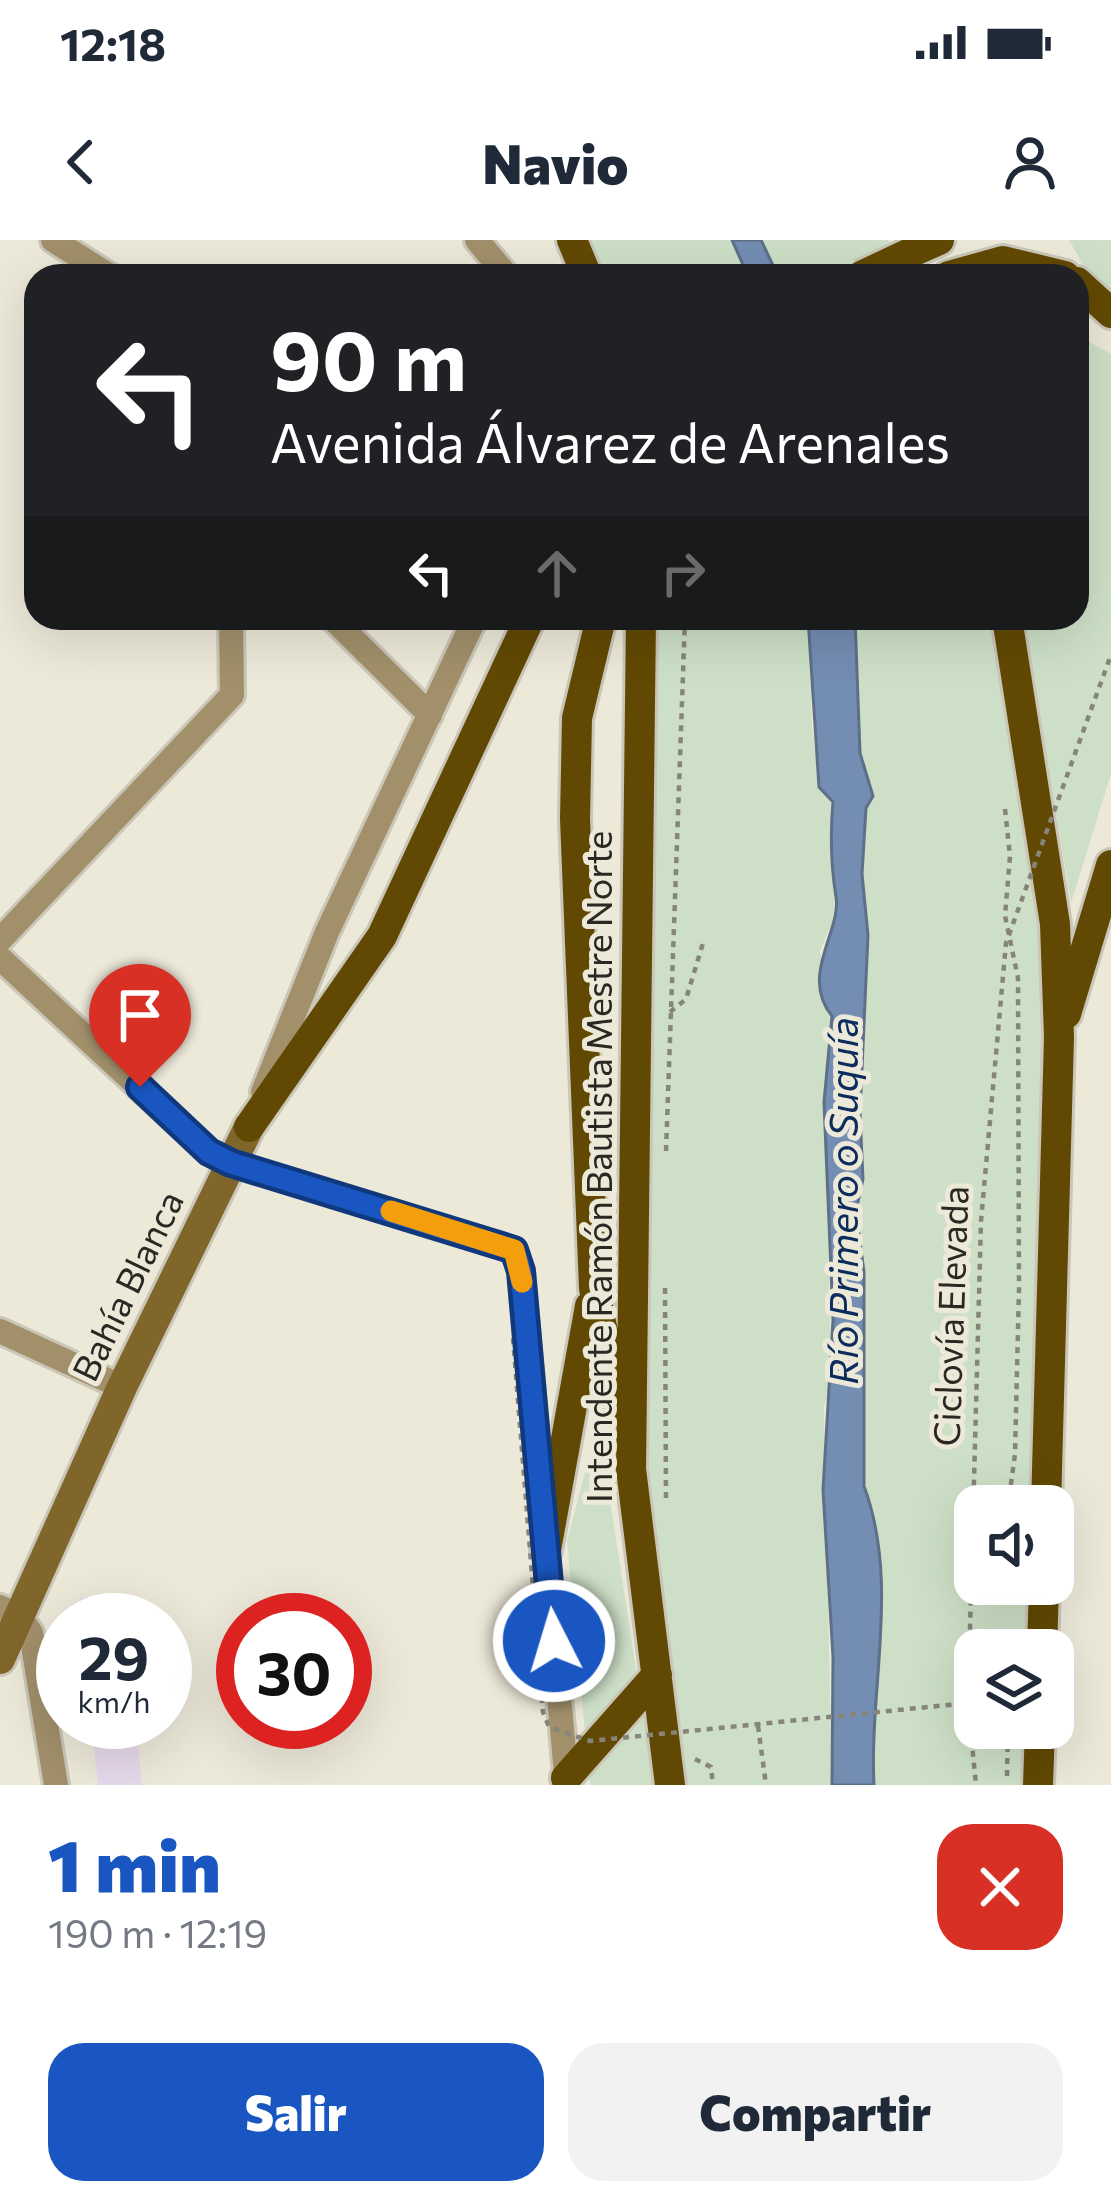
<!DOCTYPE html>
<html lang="es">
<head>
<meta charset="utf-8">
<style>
	body { margin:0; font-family:Commissioner,sans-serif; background:#f2f2f3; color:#1f2937; height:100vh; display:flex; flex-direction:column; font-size:45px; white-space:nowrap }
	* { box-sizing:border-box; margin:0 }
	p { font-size:39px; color:#747a83 }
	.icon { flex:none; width:66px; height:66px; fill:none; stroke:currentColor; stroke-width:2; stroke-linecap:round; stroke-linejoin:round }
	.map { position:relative; height:1545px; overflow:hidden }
	.sheet { display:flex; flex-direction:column; background:#fff; flex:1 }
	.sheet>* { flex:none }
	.top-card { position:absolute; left:24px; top:24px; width:1065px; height:366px; border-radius:36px; box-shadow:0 12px 48px #0002; background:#202124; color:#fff; overflow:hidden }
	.controls { position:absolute; left:954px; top:1245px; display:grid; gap:24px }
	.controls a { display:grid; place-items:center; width:120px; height:120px; border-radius:24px; background:#fff; box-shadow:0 12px 48px #0002; font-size:60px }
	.speed { position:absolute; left:36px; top:1353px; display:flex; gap:24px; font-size:60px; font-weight:700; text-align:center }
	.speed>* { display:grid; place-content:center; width:156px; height:156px; border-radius:50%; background:#fff; box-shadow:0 12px 48px #0002; line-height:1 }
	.speed small { font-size:30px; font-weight:400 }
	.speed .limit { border:18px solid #d22; background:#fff; color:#111 }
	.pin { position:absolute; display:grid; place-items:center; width:102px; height:102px; color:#fff; margin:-123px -51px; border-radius:50% 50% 50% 0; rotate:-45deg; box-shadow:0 0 12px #0007 }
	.pin .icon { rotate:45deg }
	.me { position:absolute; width:132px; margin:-66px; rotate:355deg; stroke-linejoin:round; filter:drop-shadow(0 0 9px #0008) }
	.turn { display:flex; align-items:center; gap:42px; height:252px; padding:0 48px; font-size:54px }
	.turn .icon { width:156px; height:156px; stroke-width:2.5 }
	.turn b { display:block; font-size:84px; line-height:102px }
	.lanes { display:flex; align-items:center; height:114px; padding:0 48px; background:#0003; justify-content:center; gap:60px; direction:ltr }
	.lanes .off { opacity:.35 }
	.round { display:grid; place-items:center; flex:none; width:126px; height:126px; border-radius:36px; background:#f2f2f3 }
	.overview { display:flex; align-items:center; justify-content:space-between; height:204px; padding:0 48px }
	h1 { font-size:72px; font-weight:800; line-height:90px; color:#1956c1 }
	.button { display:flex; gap:24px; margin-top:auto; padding:24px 48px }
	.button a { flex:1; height:138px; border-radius:36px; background:#1956c1; color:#fff; font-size:48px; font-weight:800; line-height:138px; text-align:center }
	.button a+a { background:#f2f2f3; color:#1f2937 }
	.status { display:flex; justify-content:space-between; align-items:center; height:84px; padding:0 60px; background:#fff; direction:ltr }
	.status svg { height:33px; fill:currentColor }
	header { display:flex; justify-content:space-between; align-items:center; height:156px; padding:0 48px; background:#fff; font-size:54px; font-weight:800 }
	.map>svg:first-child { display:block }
	.medical { fill:#e7d9ec }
	.green { fill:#cde0c7 }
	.water { fill:#748db3; stroke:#5e6f88; stroke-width:3 }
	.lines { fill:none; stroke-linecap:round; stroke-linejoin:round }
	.street-casing { stroke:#cac6b8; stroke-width:30 }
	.secondary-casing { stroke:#cac6b8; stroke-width:36 }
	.primary-casing { stroke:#cac6b8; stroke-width:36 }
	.path { stroke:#878479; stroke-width:4.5; stroke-dasharray:6 6; stroke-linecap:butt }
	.street { stroke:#a2906b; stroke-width:24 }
	.secondary { stroke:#80662a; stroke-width:30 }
	.primary { stroke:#624903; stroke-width:30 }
	.primary-bridge-casing { stroke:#cac6b8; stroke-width:36; stroke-linecap:butt }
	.path-bridge { stroke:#878479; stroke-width:4.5; stroke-dasharray:6 6; stroke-linecap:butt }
	.primary-bridge { stroke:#624903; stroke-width:30 }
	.route-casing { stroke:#10387d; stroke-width:30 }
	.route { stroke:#1956c1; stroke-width:21 }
	.slow { stroke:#f59e0b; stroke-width:21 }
	.labels { text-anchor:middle; stroke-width:10; stroke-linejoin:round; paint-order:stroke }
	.street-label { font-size:36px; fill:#2a2822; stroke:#ede9d9 }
	.water-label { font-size:39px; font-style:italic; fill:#0b2c5c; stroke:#ede9d9 }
</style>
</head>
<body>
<div class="status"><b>12:18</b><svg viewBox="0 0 49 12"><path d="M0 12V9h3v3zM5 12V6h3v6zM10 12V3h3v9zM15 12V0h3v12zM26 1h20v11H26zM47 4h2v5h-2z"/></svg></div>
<header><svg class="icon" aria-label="back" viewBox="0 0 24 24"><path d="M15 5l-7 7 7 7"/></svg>Navio<svg class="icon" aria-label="person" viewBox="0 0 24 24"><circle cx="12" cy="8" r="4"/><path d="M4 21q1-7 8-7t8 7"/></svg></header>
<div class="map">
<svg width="1111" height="1545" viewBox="0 0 1111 1545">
	<rect width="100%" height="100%" fill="#ede9d9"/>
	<path class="medical" d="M123,1354L125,1380H81L79,1358Z
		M91,1482H136L142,1545H98Z"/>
	<path class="green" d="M572,0H732L748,36H587Z
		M761,0H888L908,36H778Z
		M1069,0H1111V53L1086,30Z
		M1077,95L1111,114V534L1071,663L1023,378H1077Z
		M641,378H808L812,486L819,546L833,562L836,656L835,676L820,711L832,775L824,862L832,1139L824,1167L832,1545H670L631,1229Z
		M855,378H1007L1055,684L1046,1266H975V1344H1044L1042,1410H975V1488H1040L1038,1545H874C869,1446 900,1343 864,1246V1032L856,971L863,939L860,873L868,695L862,634L866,568L873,556L860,513Z
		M598,1183L654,1545H590L567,1301Z"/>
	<path class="water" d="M732,0H761L778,36H748Z
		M808,378H855L860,513L873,556L866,568L862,634L868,695L860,873L863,939L856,971L864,1032V1246C900,1343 869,1446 874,1545H832L833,1417L823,1250L833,1080L824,862L832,776C799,736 842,690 836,657C831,626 830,595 833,562L819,547Z"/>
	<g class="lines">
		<defs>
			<path id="street" d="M53,0L110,36
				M477,0L507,36
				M332,378L430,475
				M0,700L232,455L231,378
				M0,718L209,912L231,923L514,1010L521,1031L567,1545
				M263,852L327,692L475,378
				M0,1091L122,1147
				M0,1367L19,1376L31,1393L56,1545"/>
			<path id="secondary" d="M0,1419L122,1147L249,887"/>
			<path id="primary" d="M572,0L587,36
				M914,11L939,0
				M949,36L1003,21L1065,36
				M1077,42L1111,73
				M601,378L577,478L575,579L594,1048L619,1170
				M641,378L631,1229L670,1545
				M1007,378L1055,684L1059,797L1046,1266
				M1066,774L1111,625
				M249,887L382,696L530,378
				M546,1310L590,1066
				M1042,1410L1044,1344
				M566,1538L657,1435
				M1038,1545L1040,1488"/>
		</defs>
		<use href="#street" class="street-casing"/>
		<use href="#secondary" class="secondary-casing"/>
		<use href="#primary" class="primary-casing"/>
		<path class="path" d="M1005,569L1010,616L1005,676L1018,738L1019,1049L1015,1214L1008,1266
			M670,772L686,759L703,703
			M666,911L685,378
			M665,1048L666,1259
			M968,1463L976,1545
			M758,1486L766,1545
			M695,1519L711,1527L713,1545
			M1007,1536L1008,1488"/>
		<use href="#street" class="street"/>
		<use href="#secondary" class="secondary"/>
		<use href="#primary" class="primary"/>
		<defs>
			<path id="primary-bridge" d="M861,36L914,11"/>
		</defs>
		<use href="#primary-bridge" class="primary-bridge-casing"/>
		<path class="path-bridge" d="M513,1098L543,1472L549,1487L590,1501L968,1463L981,981L1006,703L1111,415"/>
		<use href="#primary-bridge" class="primary-bridge"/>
	</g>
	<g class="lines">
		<defs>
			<path id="route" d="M140,847L209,912L231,923L514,1010L521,1031L554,1401"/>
		</defs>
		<use href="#route" class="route-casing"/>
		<use href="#route" class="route"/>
		<path class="slow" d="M391,971L514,1010L522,1042"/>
	</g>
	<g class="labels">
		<g class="street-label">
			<text transform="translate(599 927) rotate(-90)" y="13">Intendente Ramón Bautista Mestre Norte</text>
			<text transform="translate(128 1046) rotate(-64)" y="13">Bahía Blanca</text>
			<text transform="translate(951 1076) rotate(-88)" y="13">Ciclovía Elevada</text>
		</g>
		<g class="water-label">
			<text transform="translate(844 961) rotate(-90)" y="14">Río Primero o Suquía</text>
		</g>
	</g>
</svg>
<div class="controls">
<a><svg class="icon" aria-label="sound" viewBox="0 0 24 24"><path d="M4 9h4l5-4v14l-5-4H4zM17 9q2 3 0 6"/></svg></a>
<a><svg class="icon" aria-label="layers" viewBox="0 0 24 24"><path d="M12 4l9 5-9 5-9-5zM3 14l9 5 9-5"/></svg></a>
</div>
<div class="speed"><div>29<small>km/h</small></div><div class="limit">30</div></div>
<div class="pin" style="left:140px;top:847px;background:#d93025"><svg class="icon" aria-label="arrive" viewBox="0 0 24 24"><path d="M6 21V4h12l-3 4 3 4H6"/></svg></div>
<svg class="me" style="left:554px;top:1401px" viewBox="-20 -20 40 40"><circle r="17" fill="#1956c1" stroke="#fff" stroke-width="3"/><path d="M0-11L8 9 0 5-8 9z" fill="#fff"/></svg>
<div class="top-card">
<div class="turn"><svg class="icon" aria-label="left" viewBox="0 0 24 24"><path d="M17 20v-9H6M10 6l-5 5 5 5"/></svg><div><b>90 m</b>Avenida Álvarez de Arenales</div></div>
<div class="lanes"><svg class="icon" aria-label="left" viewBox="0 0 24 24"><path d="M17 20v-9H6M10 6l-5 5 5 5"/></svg><svg class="icon off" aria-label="ahead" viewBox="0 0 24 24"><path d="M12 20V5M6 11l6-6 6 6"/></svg><svg class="icon off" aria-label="right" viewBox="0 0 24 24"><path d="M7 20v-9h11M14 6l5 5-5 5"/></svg></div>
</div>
</div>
<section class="sheet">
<div class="overview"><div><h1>1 min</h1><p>190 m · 12:19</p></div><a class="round" style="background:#d93025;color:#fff"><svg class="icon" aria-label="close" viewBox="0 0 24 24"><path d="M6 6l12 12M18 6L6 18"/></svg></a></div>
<div class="button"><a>Salir</a><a>Compartir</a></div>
</section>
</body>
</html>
